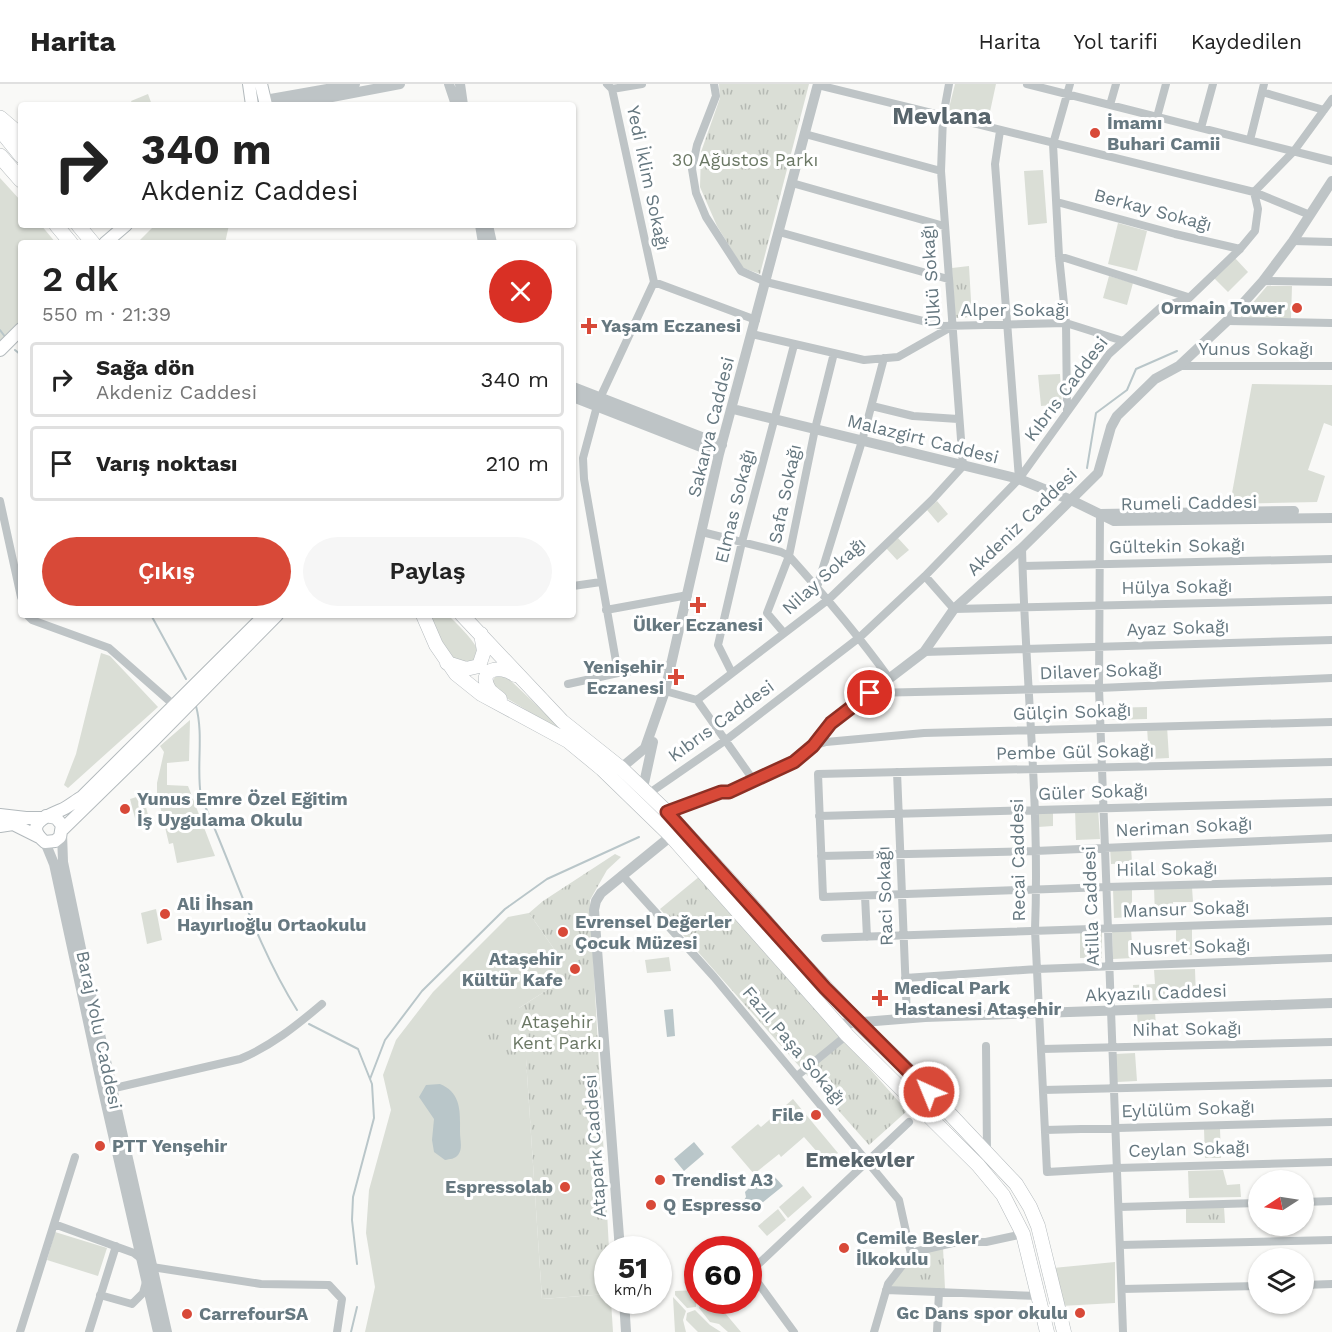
<!DOCTYPE html>
<html lang="tr">
<head>
<meta charset="utf-8">
<style>
	body { margin:0; font-family:"Work Sans",sans-serif; background:#f6f6f6; color:#222; height:100vh; display:flex; flex-direction:column; font-size:22px; white-space:nowrap }
	* { box-sizing:border-box; margin:0 }
	p { font-size:20px; color:#767676 }
	.icon { flex:none; width:33px; height:33px; fill:none; stroke:currentColor; stroke-width:2; stroke-linecap:round; stroke-linejoin:round }
	.map { position:relative; flex:1; overflow:hidden }
	.drawer { position:absolute; left:18px; top:156px; width:558px; height:378px; display:flex; flex-direction:column; background:#fff; border-radius:6px; box-shadow:0 2px 4px #0004 }
	.drawer>* { flex:none }
	.guide { position:absolute; left:18px; top:18px; width:558px; height:126px; border-radius:6px; box-shadow:0 2px 4px #0004; background:#fff; color:#222; overflow:hidden }
	.needle { width:39px; rotate:258deg }
	.fabs { position:absolute; left:1248px; top:1086px; display:grid; gap:12px }
	.fabs a { display:grid; place-items:center; width:66px; height:66px; border-radius:50%; background:#fff; box-shadow:0 2px 4px #0004; font-size:30px }
	.speed { position:absolute; left:594px; top:1152px; display:flex; gap:12px; font-size:30px; font-weight:700; text-align:center }
	.speed>* { display:grid; place-content:center; width:78px; height:78px; border-radius:50%; background:#fff; box-shadow:0 2px 4px #0004; line-height:1 }
	.speed small { font-size:15px; font-weight:400 }
	.speed .limit { border:9px solid #d22; background:#fff; color:#111 }
	.pin { position:absolute; display:grid; place-items:center; width:51px; height:51px; color:#fff; margin:-26px; border:3px solid #fff; border-radius:50%; box-shadow:0 2px 6px #0007 }
	.me { position:absolute; width:66px; margin:-33px; rotate:316deg; stroke-linejoin:round; filter:drop-shadow(0 0 4px #0008) }
	.turn { display:flex; align-items:center; gap:21px; height:126px; padding:0 24px; font-size:27px }
	.turn .icon { width:78px; height:78px; stroke-width:2.5 }
	.turn b { display:block; font-size:42px; line-height:51px }
	.round { display:grid; place-items:center; flex:none; width:63px; height:63px; border-radius:32px; background:#f6f6f6 }
	.headline { display:flex; align-items:center; justify-content:space-between; height:102px; padding:0 24px }
	h1 { font-size:36px; font-weight:600; line-height:45px }
	.action { display:flex; gap:12px; margin-top:auto; padding:12px 24px }
	.action a { flex:1; height:69px; border-radius:36px; background:#d84938; color:#fff; font-size:24px; font-weight:600; line-height:69px; text-align:center }
	.action a+a { background:#f6f6f6; color:#222 }
	ul { padding:0; list-style:none }
	li { display:flex; align-items:center; gap:18px; height:75px; margin:0 12px 9px; padding:0 12px; border:3px solid #e0e0e0; border-radius:6px }
	li div { flex:1 }
	li b { display:block; font-size:22px }
	li em { font-style:normal }
	header { display:flex; align-items:center; gap:36px; box-sizing:border-box; height:84px; padding:0 30px; background:#fff; border-bottom:2px solid #e0e0e0 }
	header strong { font-size:28px }
	nav { display:flex; gap:33px; margin-inline-start:auto; font-size:21px }
	.map>svg:first-child { display:block }
	.grass { fill:#daded6 }
	.park { fill:url(#park-tufts) }
	.water { fill:#b9c6c9 }
	.lines { fill:none; stroke-linecap:round; stroke-linejoin:round }
	.stream { stroke:#b9c6c9; stroke-width:2 }
	.secondary-casing { stroke:#b3babd; stroke-width:14 }
	.primary-casing { stroke:#b4babd; stroke-width:15 }
	.motorway-casing { stroke:#b4b9bb; stroke-width:16 }
	.minor { stroke:#bec4c6; stroke-width:8 }
	.tertiary { stroke:#bec4c6; stroke-width:10 }
	.secondary { stroke:#fff; stroke-width:12 }
	.primary { stroke:#fff; stroke-width:14 }
	.motorway { stroke:#fff; stroke-width:15 }
	.route-casing { stroke:#8c2f24; stroke-width:15 }
	.route { stroke:#d84938; stroke-width:10 }
	.poi-dot { fill:#d84938; stroke:#fff; stroke-width:2 }
	.labels { text-anchor:middle; stroke-width:6; stroke-linejoin:round; paint-order:stroke }
	.poi-label { font-size:18px; font-weight:bold; fill:#667880; stroke:#fff; text-anchor:start }
	.park-label { font-size:18px; fill:#6b7865; stroke:#fff }
	.street-label { font-size:18px; fill:#667880; stroke:#fff }
	.quarter-label { font-size:21px; font-weight:bold; fill:#58656c; stroke:#fff }
	.district-label { font-size:24px; font-weight:bold; fill:#58656c; stroke:#fff }
</style>
</head>
<body>
<header>
<strong>Harita</strong>
<nav><a>Harita</a><a>Yol tarifi</a><a>Kaydedilen</a></nav>
</header>
<div class="map">
<svg width="1332" height="1248" viewBox="0 0 1332 1248">
	<defs>
		<pattern id="park-tufts" width="24" height="20" patternUnits="userSpaceOnUse" patternTransform="scale(1.5)"><rect width="24" height="20" fill="#daded6"/><path d="M3 7l-1-3M5 7V3M7 7l1-3M15 17l-1-3M17 17v-4M19 17l1-3" fill="none" stroke="#b5b9b3"/></pattern>
	</defs>
	<rect width="100%" height="100%" fill="#f9f9f7"/>
	<path class="grass" d="M955,0H996L988,37L948,28Z
		M148,10L152,21H133L131,17Z
		M1043,86L1047,139L1028,141L1024,87Z
		M0,94L21,117V141H41L56,159H21V241L0,259Z
		M1118,139L1147,147L1137,187L1108,180Z
		M155,141H229L225,159H137Z
		M1235,174L1248,188L1228,208L1214,194Z
		M1109,192L1133,199L1127,221L1103,214Z
		M1267,202H1292L1291,234H1240Z
		M1060,290L1062,320L1041,322L1038,291Z
		M1252,300L1332,301V342L1324,339L1308,386L1325,392L1317,418L1230,420Z
		M937,417L948,430L938,439L927,426Z
		M898,454L909,466L897,476L886,464Z
		M429,531H448C455,538 478,559 478,569C478,574 473,577 469,580L450,573Z
		M101,569L110,572L158,623L68,704L64,701L76,670Z
		M501,592L507,593L568,651L498,609L492,598L495,593Z
		M1147,623V635L1108,636L1107,624Z
		M190,636L189,677L167,679V701L188,702L215,772L177,779L173,759L169,760L157,709V699L164,668L160,662Z
		M1167,642L1169,674L1149,675L1147,643Z
		M143,711L149,735L136,738L130,715Z
		M1098,724L1100,755L1076,756L1075,725Z
		M1038,726H1053V742L1038,743Z
		M1131,762L1132,779L1111,780L1110,763Z
		M1154,803H1192L1193,818H1173V833H1155Z
		M1113,805H1132V833L1114,834Z
		M156,825L162,856L147,860L141,829Z
		M529,829L554,865L558,899L519,924H503L526,975L542,1215L607,1210L608,1216L611,1217L613,1248H365L375,1203L366,1149L369,1106L391,1026L383,991L396,956L433,908L508,833Z
		M1176,844H1192V871H1176Z
		M1112,845H1131L1133,874L1113,875Z
		M1080,846H1102V874H1080Z
		M669,873L671,887L647,889L645,876Z
		M1195,885L1196,915L1134,917L1133,901L1155,900L1154,886Z
		M1155,928L1156,942L1138,943L1137,929Z
		M1135,969L1137,997L1117,998L1115,970Z
		M793,1015L838,1069L826,1078L804,1053L781,1073L779,1070L754,1090L731,1063L758,1040L761,1043Z
		M1220,1044L1221,1074H1205L1204,1045Z
		M1223,1086L1227,1101L1240,1100L1241,1113L1189,1114L1188,1087Z
		M803,1102L812,1113L788,1134L779,1123Z
		M778,1125L786,1136L767,1152L758,1142Z
		M55,1148L107,1164L98,1192L47,1176Z
		M1115,1178V1219L1061,1222L1053,1184Z
		M697,1206L696,1223L687,1224L675,1211V1207Z
		M673,1213L686,1227L683,1236L686,1248H675Z
		M702,1217H715L741,1248H728L719,1240L710,1238L699,1224Z
		M695,1226L710,1241L721,1248H698L686,1236L687,1229Z"/>
	<path class="park" d="M719,0H809L760,190L743,184L717,142L700,103L701,68L720,14Z
		M969,182L972,233L955,234L952,184Z
		M615,770L621,773L607,786L590,816L609,1165L607,1210L542,1215L526,975L487,978L474,950L503,924H519L558,899L554,865L529,829L543,817Z
		M700,792L907,1027L869,1061L660,825Z
		M1186,1123H1224L1225,1139H1186Z
		M943,1163L945,1205L890,1204C902,1176 915,1171 943,1163Z"/>
	<path class="water" d="M673,925L675,952L667,953L664,926Z
		M440,1000C462,1009 460,1029 460,1048C460,1056 463,1065 458,1071C455,1075 450,1075 445,1076L434,1068L432,1056L434,1035L419,1013L426,1001Z
		M694,1058L704,1070L684,1087L674,1075Z
		M766,1091L770,1093L774,1092L783,1102L757,1123L751,1124L744,1116L746,1113L745,1108L749,1104L757,1102L761,1094Z"/>
	<g class="lines">
		<path class="stream" d="M0,246L6,254
			M15,266L21,271
			M1087,384L1096,329L1127,306L1136,285L1177,267
			M151,531L186,595
			M196,622C204,652 196,683 201,713C233,783 256,861 297,926
			M309,940L358,965L372,1000L374,1034L353,1113L352,1136L357,1180
			M370,995L385,956L422,907L505,825L547,795L639,753
			M351,1248L357,1223"/>
		<defs>
			<path id="secondary" d="M249,0L252,21
				M261,0L266,21
				M105,159L126,141
				M0,266L21,245
				M0,731L26,734H43
				M46,732L56,734L62,741L60,753L55,757L45,758C23,740 47,732 61,726C68,723 75,717 82,713L265,531
				M0,742L13,740L39,753
				M63,745L152,658L277,531"/>
			<path id="primary" d="M0,46L21,72
				M56,141L71,159
				M78,141L93,159
				M423,531L436,561L456,590L481,610L568,657L602,685L671,752L847,951L978,1081L1003,1111L1023,1150L1047,1248
				M462,531L562,637L621,684L667,728L743,811L789,864L857,937L915,993L1016,1100L1030,1123L1038,1142L1064,1248
				M447,579L466,585L479,582L484,567L481,550
				M500,615C497,612 491,609 489,605C477,585 500,580 515,591"/>
			<path id="motorway" d="M0,34L14,46L21,59
				M0,72L21,96"/>
		</defs>
		<use href="#secondary" class="secondary-casing"/>
		<use href="#primary" class="primary-casing"/>
		<use href="#motorway" class="motorway-casing"/>
		<path class="minor" d="M714,0L716,12L697,61L692,85L696,109L706,133L741,187L766,198L943,242L1066,239L1123,257
			M1027,0L1332,77
			M818,1L1254,108L1310,131
			M612,5L642,0
			M1262,8L1324,26
			M1110,21L1116,0
			M1157,33L1166,0
			M1201,44L1213,0
			M1000,47L995,80L1019,395
			M805,50L941,87
			M1250,56L1264,0
			M792,99L944,142
			M1057,118L1175,150L1240,165
			M779,148L948,195
			M1293,157L1332,158
			M1059,172L1188,213
			M1263,197L1332,198
			M654,198L756,236
			M1227,237L1332,239
			M752,250L864,276L898,273L951,243
			M1179,282H1332
			M600,314L654,198L612,5L607,0
			M597,322L583,374L584,395L618,589
			M872,322L913,332L958,335
			M1067,328L1066,239L1059,172L1053,60L1070,0
			M0,417L21,513
			M1100,430L1099,604L1123,1248
			M702,448L781,468L789,472C825,512 858,551 889,594
			M1022,464C1025,591 1040,718 1035,846L1047,1088L1117,1084L1332,1078
			M1023,482L1332,475
			M925,492L954,525L1332,516
			M573,502L601,498
			M817,503L862,357L884,274
			M606,526L688,511
			M27,531L32,536L109,564L175,622
			M784,549L767,529L789,472L815,345L834,269
			M924,568L1332,556
			M732,589L718,561L742,458L794,261
			M568,600L618,589L671,581
			M665,607L697,616L754,697
			M870,609L1099,604L1332,594
			M697,616L829,515L932,416L963,382L941,87L943,33L949,0
			M813,662L826,658L924,649L1332,638
			M1332,678L818,690L823,813L1106,803L1332,797
			M897,688L907,934
			M648,710L726,656L860,553L925,492L1019,395L1109,270L1160,224L1189,214L1240,165L1255,147L1258,125L1254,108L1294,67L1332,15
			M819,732L1332,718
			M821,772L1035,767L1332,754
			M622,791L714,893L899,1116L911,1170
			M865,812L867,853
			M825,854L1332,837
			M905,894L1037,885L1332,874
			M986,962L987,1069
			M1042,965L1332,958
			M797,992L847,951
			M106,1006L240,975C271,962 296,942 322,920
			M1043,1006L1332,999
			M1045,1046L1332,1038
			M1304,1118L1332,1117
			M1119,1123L1258,1119
			M54,1140L134,1169L152,1183L261,1200L329,1201L342,1215L337,1248
			M1120,1161L1332,1156
			M1304,1201L1332,1200
			M1122,1205L1258,1202
			M886,1206L1038,1212
			M100,1211L132,1220L143,1209L146,1198
			M20,1248L75,1073
			M89,1248L116,1162
			M794,1248L750,1188L909,1038
			M874,1248L888,1200L911,1170L918,1167L957,1158H986L1023,1150
			M937,1248L939,1208"/>
		<path class="tertiary" d="M449,0L456,21
			M460,0L463,21
			M265,16L355,0
			M290,21L400,0
			M480,141L483,159
			M488,141L492,159
			M573,303L722,361
			M573,313L719,370
			M733,325L1019,395L1071,416L1114,437L1332,434
			M1100,430L1294,427
			M621,684L645,664L665,607L719,370L818,0
			M643,704L653,658
			M667,728L721,708H729L794,678L813,662L831,639L924,568L954,525L1022,464L1098,389L1111,343L1117,332L1155,295L1179,282L1227,237L1263,197L1293,157L1332,97
			M62,749L63,778L84,879L167,1248
			M45,758L54,780L103,1007L158,1248
			M838,940L925,933L1332,919
			M620,1166L594,826L596,817L601,809L676,748
			M624,1216L626,1248"/>
		<use href="#secondary" class="secondary"/>
		<use href="#primary" class="primary"/>
		<use href="#motorway" class="motorway"/>
	</g>
	<g class="lines">
		<defs>
			<path id="route" d="M870,609L831,639L813,662L794,678L729,708H721L667,728L825,904L929,1008"/>
		</defs>
		<use href="#route" class="route-casing"/>
		<use href="#route" class="route"/>
	</g>
	<g class="poi-dot">
		<circle cx="1095" cy="49" r="6"/>
		<circle cx="1297" cy="224" r="6"/>
		<path d="M586 233h6v6h6v6h-6v6h-6v-6h-6v-6h6z"/>
		<path d="M695 512h6v6h6v6h-6v6h-6v-6h-6v-6h6z"/>
		<path d="M673 584h6v6h6v6h-6v6h-6v-6h-6v-6h6z"/>
		<circle cx="125" cy="725" r="6"/>
		<circle cx="165" cy="830" r="6"/>
		<circle cx="563" cy="848" r="6"/>
		<circle cx="575" cy="885" r="6"/>
		<path d="M877 905h6v6h6v6h-6v6h-6v-6h-6v-6h6z"/>
		<circle cx="816" cy="1031" r="6"/>
		<circle cx="100" cy="1062" r="6"/>
		<circle cx="660" cy="1096" r="6"/>
		<circle cx="565" cy="1103" r="6"/>
		<circle cx="651" cy="1121" r="6"/>
		<circle cx="844" cy="1164" r="6"/>
		<circle cx="1080" cy="1229" r="6"/>
		<circle cx="187" cy="1230" r="6"/>
	</g>
	<g class="labels">
		<g class="poi-label">
			<text x="1107" y="45">İmamı<tspan x="1107" dy="21">Buhari Camii</tspan></text>
			<text x="1285" y="230" text-anchor="end">Ormain Tower</text>
			<text x="601" y="248">Yaşam Eczanesi</text>
			<text x="698" y="547" text-anchor="middle">Ülker Eczanesi</text>
			<text x="664" y="589" text-anchor="end">Yenişehir<tspan x="664" dy="21">Eczanesi</tspan></text>
			<text x="137" y="721">Yunus Emre Özel Eğitim<tspan x="137" dy="21">İş Uygulama Okulu</tspan></text>
			<text x="177" y="826">Ali İhsan<tspan x="177" dy="21">Hayırlıoğlu Ortaokulu</tspan></text>
			<text x="575" y="844">Evrensel Değerler<tspan x="575" dy="21">Çocuk Müzesi</tspan></text>
			<text x="563" y="881" text-anchor="end">Ataşehir<tspan x="563" dy="21">Kültür Kafe</tspan></text>
			<text x="894" y="910">Medical Park<tspan x="894" dy="21">Hastanesi Ataşehir</tspan></text>
			<text x="804" y="1037" text-anchor="end">File</text>
			<text x="112" y="1068">PTT Yenşehir</text>
			<text x="672" y="1102">Trendist A3</text>
			<text x="553" y="1109" text-anchor="end">Espressolab</text>
			<text x="663" y="1127">Q Espresso</text>
			<text x="856" y="1160">Cemile Besler<tspan x="856" dy="21">İlkokulu</tspan></text>
			<text x="1068" y="1235" text-anchor="end">Gc Dans spor okulu</text>
			<text x="199" y="1236">CarrefourSA</text>
		</g>
		<g class="park-label">
			<text x="745" y="82">30 Ağustos Parkı</text>
			<text x="557" y="944">Ataşehir<tspan x="557" dy="21">Kent Parkı</tspan></text>
		</g>
		<g class="street-label">
			<text transform="translate(648 94) rotate(78)" y="6">Yedi İklim Sokağı</text>
			<text transform="translate(1153 126) rotate(15)" y="6">Berkay Sokağı</text>
			<text transform="translate(931 192) rotate(-94)" y="6">Ülkü Sokağı</text>
			<text x="1015" y="232">Alper Sokağı</text>
			<text x="1256" y="271">Yunus Sokağı</text>
			<text transform="translate(1066 305) rotate(-53)" y="6">Kıbrıs Caddesi</text>
			<text transform="translate(711 343) rotate(-76)" y="6">Sakarya Caddesi</text>
			<text transform="translate(923 355) rotate(14)" y="6">Malazgirt Caddesi</text>
			<text transform="translate(785 410) rotate(-78)" y="6">Safa Sokağı</text>
			<text transform="translate(1189 419) rotate(-1)" y="6">Rumeli Caddesi</text>
			<text transform="translate(735 422) rotate(-76)" y="6">Elmas Sokağı</text>
			<text transform="translate(1022 438) rotate(-44)" y="6">Akdeniz Caddesi</text>
			<text transform="translate(1177 462) rotate(-1)" y="6">Gültekin Sokağı</text>
			<text transform="translate(824 492) rotate(-42)" y="6">Nilay Sokağı</text>
			<text transform="translate(1177 503) rotate(-1)" y="6">Hülya Sokağı</text>
			<text transform="translate(1178 544) rotate(-2)" y="6">Ayaz Sokağı</text>
			<text transform="translate(1101 587) rotate(-2)" y="6">Dilaver Sokağı</text>
			<text transform="translate(1072 628) rotate(-2)" y="6">Gülçin Sokağı</text>
			<text transform="translate(721 637) rotate(-36)" y="6">Kıbrıs Caddesi</text>
			<text transform="translate(1075 668) rotate(-1)" y="6">Pembe Gül Sokağı</text>
			<text transform="translate(1093 708) rotate(-2)" y="6">Güler Sokağı</text>
			<text transform="translate(1184 743) rotate(-3)" y="6">Neriman Sokağı</text>
			<text transform="translate(1018 776) rotate(-91)" y="6">Recai Caddesi</text>
			<text transform="translate(1167 785) rotate(-1)" y="6">Hilal Sokağı</text>
			<text transform="translate(885 812) rotate(-92)" y="6">Raci Sokağı</text>
			<text transform="translate(1091 822) rotate(-92)" y="6">Atilla Caddesi</text>
			<text transform="translate(1186 825) rotate(-2)" y="6">Mansur Sokağı</text>
			<text transform="translate(1190 863) rotate(-2)" y="6">Nusret Sokağı</text>
			<text transform="translate(1156 909) rotate(-2)" y="6">Akyazılı Caddesi</text>
			<text transform="translate(1187 945) rotate(-1)" y="6">Nihat Sokağı</text>
			<text transform="translate(99 946) rotate(78)" y="6">Baraj Yolu Caddesi</text>
			<text transform="translate(794 962) rotate(50)" y="6">Fazıl Paşa Sokağı</text>
			<text transform="translate(1188 1025) rotate(-2)" y="6">Eylülüm Sokağı</text>
			<text transform="translate(595 1062) rotate(-94)" y="6">Atapark Caddesi</text>
			<text transform="translate(1189 1065) rotate(-2)" y="6">Ceylan Sokağı</text>
		</g>
		<g class="quarter-label">
			<text x="860" y="1083">Emekevler</text>
		</g>
		<g class="district-label">
			<text x="942" y="40">Mevlana</text>
		</g>
	</g>
</svg>
<div class="fabs">
<a><svg class="needle" viewBox="-14 -14 28 28"><path d="M0-13l5 13h-10z" fill="#e53935"/><path d="M0 13l5-13h-10z" fill="#767676"/></svg></a>
<a><svg class="icon" aria-label="layers" viewBox="0 0 24 24"><path d="M12 4l9 5-9 5-9-5zM3 14l9 5 9-5"/></svg></a>
</div>
<div class="speed"><div>51<small>km/h</small></div><div class="limit">60</div></div>
<div class="pin" style="left:870px;top:609px;background:#d93025"><svg class="icon" aria-label="arrive" viewBox="0 0 24 24"><path d="M6 21V4h12l-3 4 3 4H6"/></svg></div>
<svg class="me" style="left:929px;top:1008px" viewBox="-20 -20 40 40"><circle r="17" fill="#d84938" stroke="#fff" stroke-width="3"/><path d="M0-11L8 9 0 5-8 9z" fill="#fff"/></svg>
<div class="guide">
<div class="turn"><svg class="icon" aria-label="right" viewBox="0 0 24 24"><path d="M7 20v-9h11M14 6l5 5-5 5"/></svg><div><b>340 m</b>Akdeniz Caddesi</div></div>
</div>
<section class="drawer">
<div class="headline"><div><h1>2 dk</h1><p>550 m · 21:39</p></div><a class="round" style="background:#d93025;color:#fff"><svg class="icon" aria-label="close" viewBox="0 0 24 24"><path d="M6 6l12 12M18 6L6 18"/></svg></a></div>
<ul>
<li><svg class="icon" aria-label="right" viewBox="0 0 24 24"><path d="M7 20v-9h11M14 6l5 5-5 5"/></svg><div><b>Sağa dön</b><p>Akdeniz Caddesi</p></div><em>340 m</em></li>
<li><svg class="icon" aria-label="arrive" viewBox="0 0 24 24"><path d="M6 21V4h12l-3 4 3 4H6"/></svg><div><b>Varış noktası</b></div><em>210 m</em></li>
</ul>
<div class="action"><a>Çıkış</a><a>Paylaş</a></div>
</section>
</div>
</body>
</html>
